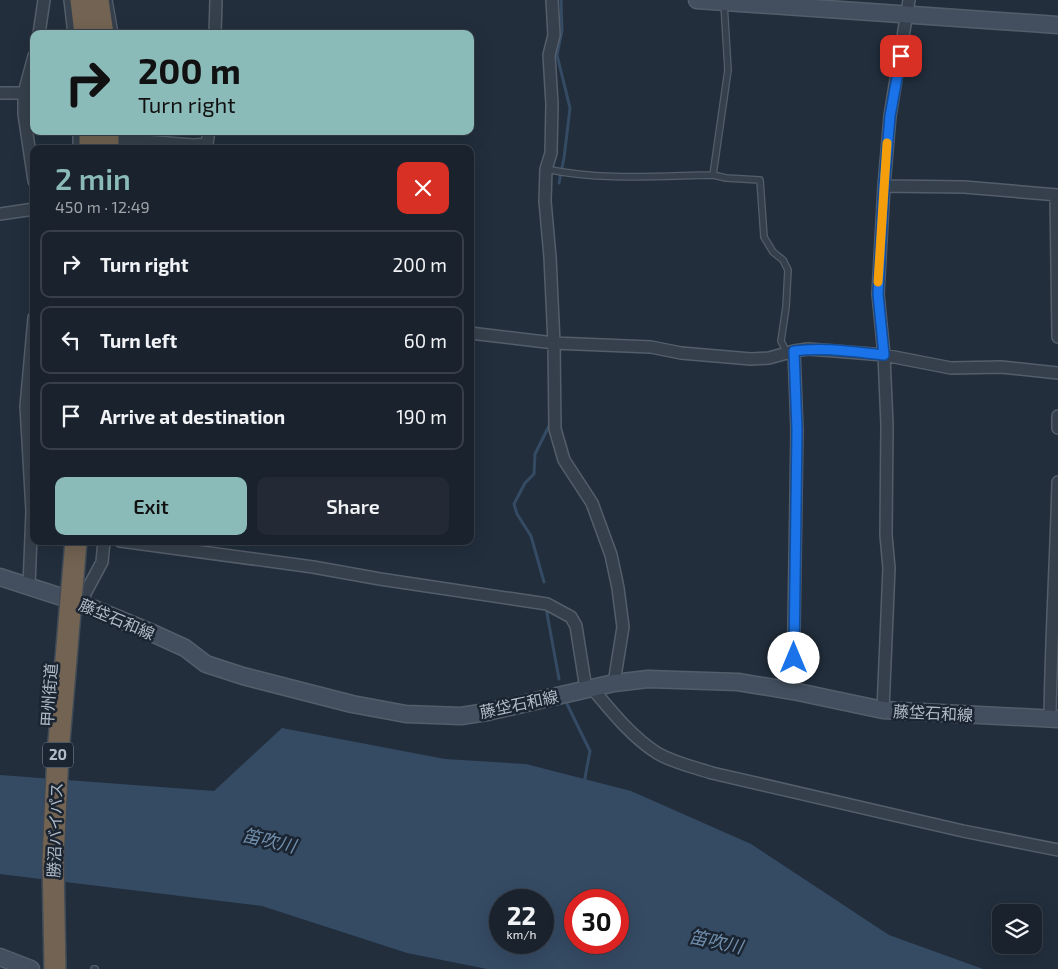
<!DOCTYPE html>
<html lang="en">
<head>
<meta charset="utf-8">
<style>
	body { margin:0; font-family:"Exo 2","Noto Sans JP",sans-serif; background:#232a35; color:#f1f3f6; height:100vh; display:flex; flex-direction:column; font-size:19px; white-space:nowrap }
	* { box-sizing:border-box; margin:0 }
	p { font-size:16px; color:#9fa4aa }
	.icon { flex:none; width:28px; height:28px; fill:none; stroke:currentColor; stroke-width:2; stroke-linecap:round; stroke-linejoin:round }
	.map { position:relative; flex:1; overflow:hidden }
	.side { position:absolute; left:30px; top:145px; width:444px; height:400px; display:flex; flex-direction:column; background:#1a222d; border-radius:10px; box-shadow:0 5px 20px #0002,0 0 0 1px #383f49 }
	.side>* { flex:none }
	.top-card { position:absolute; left:30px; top:30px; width:444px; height:105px; border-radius:10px; box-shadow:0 5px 20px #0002,0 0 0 1px #383f49; background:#8bbbb9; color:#111; overflow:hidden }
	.fabs { position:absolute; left:992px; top:904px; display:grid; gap:10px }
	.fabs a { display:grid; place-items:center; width:50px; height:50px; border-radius:10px; background:#1a222d; box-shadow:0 5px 20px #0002,0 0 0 1px #383f49; font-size:25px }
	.speed { position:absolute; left:489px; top:889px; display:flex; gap:10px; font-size:25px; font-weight:700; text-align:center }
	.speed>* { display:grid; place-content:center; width:65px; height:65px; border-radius:50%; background:#1a222d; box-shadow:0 5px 20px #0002,0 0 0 1px #383f49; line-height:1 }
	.speed small { font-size:12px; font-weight:400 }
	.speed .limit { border:8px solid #d22; background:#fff; color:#111 }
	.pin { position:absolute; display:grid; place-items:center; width:42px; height:42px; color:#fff; margin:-21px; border-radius:10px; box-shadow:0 2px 8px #0006 }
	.me { position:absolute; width:55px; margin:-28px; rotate:0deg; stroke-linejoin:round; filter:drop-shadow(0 0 4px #0008) }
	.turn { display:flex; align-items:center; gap:18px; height:105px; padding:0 25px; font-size:22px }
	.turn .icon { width:65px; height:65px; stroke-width:2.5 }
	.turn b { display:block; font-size:35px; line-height:42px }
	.round { display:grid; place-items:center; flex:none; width:52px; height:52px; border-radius:10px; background:#232a35 }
	.summary { display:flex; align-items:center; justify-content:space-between; height:85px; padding:0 25px }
	h1 { font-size:30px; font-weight:600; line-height:38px; color:#8bbbb9 }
	.button { display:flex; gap:10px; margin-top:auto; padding:10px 25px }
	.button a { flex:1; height:58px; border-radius:10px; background:#8bbbb9; color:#111; font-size:20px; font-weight:600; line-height:58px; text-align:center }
	.button a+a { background:#232a35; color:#f1f3f6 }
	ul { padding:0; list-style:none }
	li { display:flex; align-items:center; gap:15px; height:68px; margin:0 10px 8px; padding:0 15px; border:2px solid #383f49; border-radius:10px }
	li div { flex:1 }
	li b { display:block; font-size:19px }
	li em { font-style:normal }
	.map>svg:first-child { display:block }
	.water { fill:#354b64; fill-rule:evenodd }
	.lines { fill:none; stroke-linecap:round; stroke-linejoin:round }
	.stream { stroke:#354b64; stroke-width:3 }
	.lane-casing { stroke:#545e6a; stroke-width:8 }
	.street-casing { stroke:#545e6a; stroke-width:14 }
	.secondary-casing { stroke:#545e6a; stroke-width:19 }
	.highway-casing { stroke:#414b57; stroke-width:24 }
	.lane { stroke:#35404c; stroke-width:5.5 }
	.street { stroke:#35404c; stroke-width:11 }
	.secondary { stroke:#434f5f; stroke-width:16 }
	.highway { stroke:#726352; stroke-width:21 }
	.highway-bridge-casing { stroke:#414b57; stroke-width:24; stroke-linecap:butt }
	.highway-bridge { stroke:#726352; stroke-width:21 }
	.route-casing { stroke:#114b97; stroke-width:12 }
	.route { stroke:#1a73e8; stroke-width:9 }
	.slow { stroke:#f59e0b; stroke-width:9 }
	.labels { text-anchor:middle; stroke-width:5; stroke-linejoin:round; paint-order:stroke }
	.shield { fill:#1b2531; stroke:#848e9b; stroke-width:1 }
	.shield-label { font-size:15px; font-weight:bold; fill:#b1bbc8 }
	.street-label { font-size:16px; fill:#b1bbc8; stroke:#1b2531 }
	.water-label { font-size:18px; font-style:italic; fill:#708eac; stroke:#1b2531 }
</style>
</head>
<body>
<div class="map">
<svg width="1058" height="969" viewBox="0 0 1058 969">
	<rect width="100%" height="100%" fill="#222e3c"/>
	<path class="water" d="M282,728L445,759L526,764L631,791L751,844L889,935L983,969H487L407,953L262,906L0,874V775L214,791ZM500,900H542V942H500ZM575,900H618V942H575Z"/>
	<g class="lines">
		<path class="stream" d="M559,183L564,158L570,108L557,55L562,31L561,0
			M544,582L531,536L517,514L514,504L525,483L534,474L535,454L550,424
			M546,608L559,679
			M567,704L590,751L584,783"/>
		<defs>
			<path id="lane" d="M109,0L115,34
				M546,169C601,181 658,176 713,175L726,178L760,180L764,237L773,252L783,260L788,270L786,307L781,341L787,353
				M713,175L728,70L724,3
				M94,969H95"/>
			<path id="street" d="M70,0L74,34
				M552,0L554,35L549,55L552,104L551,153L546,169L545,201L550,257L554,343L555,429L564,460L592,503L611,555L618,588L623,627L614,683
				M39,34L44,0
				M215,34L216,0
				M34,56L24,93V114L34,181
				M0,93H24
				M79,149V131
				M119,149V139L193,145L207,144L209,131
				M884,186L964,187L1058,195
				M1056,195L1058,337
				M0,214L34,209
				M470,333L554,343L651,347L681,353L751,359L769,358L794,351L808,349L835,351L884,355L951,368L1001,367L1058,373
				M1058,416V428
				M120,541L313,567L380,579L547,604L571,617L576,626L586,689
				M29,586L32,511L26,406L34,318
				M80,603L102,562L104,541
				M592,688C612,712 631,736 657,753C674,763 694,767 712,773L963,831L1058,850
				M793,691L797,430L794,351
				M883,710L889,568L886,535L887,425L884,355L878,294L884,186L890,116L909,0
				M1050,718C1051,639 1056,561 1058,482"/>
			<path id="secondary" d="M697,0L1058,25
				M0,577L80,603L150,632L185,648L206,664L243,676L352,704L406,714L461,716L487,712L614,683L648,679L738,682L793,691L883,710L1058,719
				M0,957L31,969"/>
			<path id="highway" d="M81,0L85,34
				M98,0L103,34
				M90,131V149
				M108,131V149"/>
		</defs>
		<use href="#lane" class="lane-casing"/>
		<use href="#street" class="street-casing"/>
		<use href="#secondary" class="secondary-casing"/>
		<use href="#highway" class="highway-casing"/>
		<use href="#lane" class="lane"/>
		<use href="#street" class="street"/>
		<use href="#secondary" class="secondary"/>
		<use href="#highway" class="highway"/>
		<defs>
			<path id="highway-bridge" d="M55,969L53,860L58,753L76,541"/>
		</defs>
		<use href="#highway-bridge" class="highway-bridge-casing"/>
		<use href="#highway-bridge" class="highway-bridge"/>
	</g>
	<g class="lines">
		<defs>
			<path id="route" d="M794,658L797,430L794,351C824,347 854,352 884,355L878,294L884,186L890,116L901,56"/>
		</defs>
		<use href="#route" class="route-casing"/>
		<use href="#route" class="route"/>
		<path class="slow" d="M878,282L887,143"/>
	</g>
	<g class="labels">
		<rect class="shield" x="43" y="742.5" width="30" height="25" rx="4"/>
		<g class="shield-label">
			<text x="58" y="760">20</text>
		</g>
		<g class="street-label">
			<text transform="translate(117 619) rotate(23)" y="6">藤垈石和線</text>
			<text transform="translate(49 695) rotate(-86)" y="6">甲州街道</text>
			<text transform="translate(519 704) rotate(-12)" y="6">藤垈石和線</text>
			<text transform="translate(933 713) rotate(3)" y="6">藤垈石和線</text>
			<text transform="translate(55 830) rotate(-88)" y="6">勝沼バイパス</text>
		</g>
		<g class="water-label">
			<text transform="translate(269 841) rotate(13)" y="6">笛吹川</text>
			<text transform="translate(716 942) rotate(12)" y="6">笛吹川</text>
		</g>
	</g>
</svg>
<div class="fabs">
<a><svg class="icon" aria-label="layers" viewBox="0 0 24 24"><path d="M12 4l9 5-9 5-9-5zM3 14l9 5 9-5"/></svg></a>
</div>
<div class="speed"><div>22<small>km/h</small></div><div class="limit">30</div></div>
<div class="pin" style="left:901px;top:56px;background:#d93025"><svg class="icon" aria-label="arrive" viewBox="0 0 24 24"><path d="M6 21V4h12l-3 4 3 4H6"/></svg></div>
<svg class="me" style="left:794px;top:658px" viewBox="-20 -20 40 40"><circle r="19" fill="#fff"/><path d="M0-13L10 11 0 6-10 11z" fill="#1a73e8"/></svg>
<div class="top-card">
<div class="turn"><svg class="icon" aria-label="right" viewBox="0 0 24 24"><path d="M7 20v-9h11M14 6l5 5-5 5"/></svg><div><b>200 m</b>Turn right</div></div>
</div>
<section class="side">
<div class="summary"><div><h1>2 min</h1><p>450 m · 12:49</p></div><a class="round" style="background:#d93025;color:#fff"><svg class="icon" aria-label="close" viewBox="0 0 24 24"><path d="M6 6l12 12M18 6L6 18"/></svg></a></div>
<ul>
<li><svg class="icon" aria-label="right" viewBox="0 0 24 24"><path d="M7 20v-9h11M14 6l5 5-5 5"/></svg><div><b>Turn right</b></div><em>200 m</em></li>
<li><svg class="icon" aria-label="left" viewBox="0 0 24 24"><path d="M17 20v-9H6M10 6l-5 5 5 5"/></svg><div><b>Turn left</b></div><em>60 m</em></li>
<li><svg class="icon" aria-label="arrive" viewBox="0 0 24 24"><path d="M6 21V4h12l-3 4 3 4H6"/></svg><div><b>Arrive at destination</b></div><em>190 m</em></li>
</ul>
<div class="button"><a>Exit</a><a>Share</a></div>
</section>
</div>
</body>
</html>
